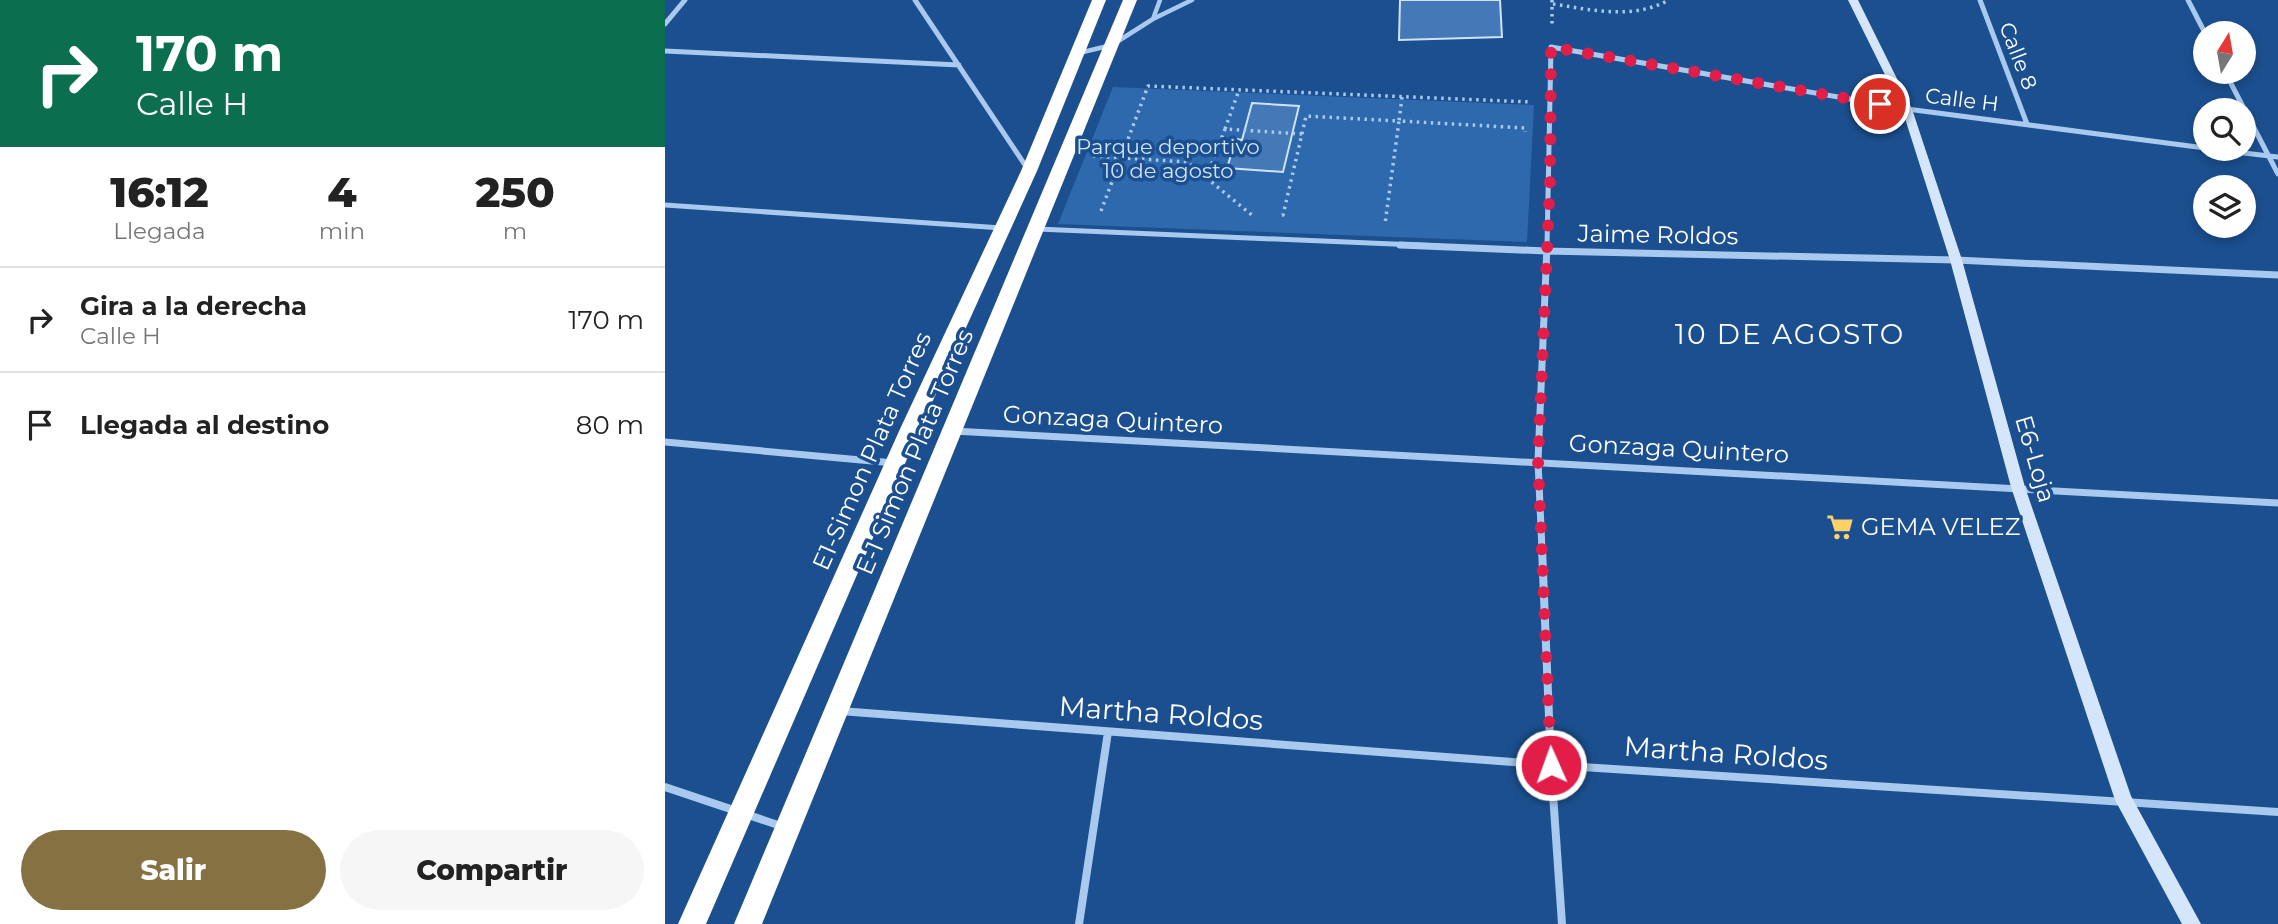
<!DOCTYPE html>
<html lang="es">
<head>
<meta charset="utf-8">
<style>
	body { margin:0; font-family:Montserrat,sans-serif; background:#f6f6f6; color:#222; height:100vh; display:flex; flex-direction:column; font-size:26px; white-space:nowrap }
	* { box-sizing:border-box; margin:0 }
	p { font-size:23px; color:#767676 }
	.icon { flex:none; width:38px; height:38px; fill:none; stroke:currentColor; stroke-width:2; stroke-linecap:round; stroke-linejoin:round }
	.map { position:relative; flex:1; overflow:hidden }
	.sheet { display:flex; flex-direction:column; background:#fff; width:665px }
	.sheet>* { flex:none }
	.guide { background:#0b6e4f; color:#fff; overflow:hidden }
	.needle { width:46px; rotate:11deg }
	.controls { position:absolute; left:1528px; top:21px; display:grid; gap:14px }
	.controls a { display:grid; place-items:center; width:63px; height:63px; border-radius:50%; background:#fff; box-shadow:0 4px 10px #0003; font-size:35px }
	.pin { position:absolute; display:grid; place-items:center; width:60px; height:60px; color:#fff; margin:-30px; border:4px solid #fff; border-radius:50%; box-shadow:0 2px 7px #0007 }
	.me { position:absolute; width:77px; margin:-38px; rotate:358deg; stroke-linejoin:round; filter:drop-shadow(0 0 5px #0008) }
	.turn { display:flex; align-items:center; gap:24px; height:147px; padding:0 21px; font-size:32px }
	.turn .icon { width:91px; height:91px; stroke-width:2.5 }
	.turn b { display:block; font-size:49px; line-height:60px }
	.eta { display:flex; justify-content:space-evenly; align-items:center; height:119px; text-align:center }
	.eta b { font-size:42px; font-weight:800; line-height:49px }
	.cta { display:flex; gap:14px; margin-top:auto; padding:14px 21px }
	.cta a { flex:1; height:80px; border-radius:42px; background:#857141; color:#fff; font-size:28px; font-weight:800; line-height:80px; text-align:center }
	.cta a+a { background:#f6f6f6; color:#222 }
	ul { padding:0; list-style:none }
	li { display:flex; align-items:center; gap:21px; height:105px; padding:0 21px; border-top:2px solid #e0e0e0 }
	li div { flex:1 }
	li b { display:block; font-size:26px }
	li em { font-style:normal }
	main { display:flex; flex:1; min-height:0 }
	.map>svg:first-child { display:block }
	.green { fill:#2e69ad }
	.building { fill:#4478b7; stroke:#cfe3fa; stroke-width:2 }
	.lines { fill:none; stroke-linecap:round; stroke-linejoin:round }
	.path { stroke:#a9c9ee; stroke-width:3.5; stroke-dasharray:2.5 4.5; stroke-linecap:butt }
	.lane { stroke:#a9c9ee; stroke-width:4.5 }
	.street-far2 { stroke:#a9c9ee; stroke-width:5 }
	.street-far1 { stroke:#a9c9ee; stroke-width:7 }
	.street { stroke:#a9c9ee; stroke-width:8 }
	.secondary { fill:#d6e6fa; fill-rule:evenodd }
	.highway { fill:#fff; fill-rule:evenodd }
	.route { stroke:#e11d48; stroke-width:12; stroke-dasharray:0 21.6 }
	.labels { text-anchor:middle; stroke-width:7; stroke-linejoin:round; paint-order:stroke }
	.far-street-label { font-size:21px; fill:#fff; stroke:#1b4f8f }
	.far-park-label { font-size:21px; fill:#cfe3fa; stroke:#1b4f8f }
	.street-label { font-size:24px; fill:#fff; stroke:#1b4f8f }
	.poi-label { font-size:24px; fill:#fff; stroke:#1b4f8f; text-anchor:start }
	.quarter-label { font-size:28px; letter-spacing:2px; fill:#fff; stroke:#1b4f8f }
	.near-street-label { font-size:28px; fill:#fff; stroke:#1b4f8f }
</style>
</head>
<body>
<main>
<section class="sheet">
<div class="guide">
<div class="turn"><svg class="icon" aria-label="right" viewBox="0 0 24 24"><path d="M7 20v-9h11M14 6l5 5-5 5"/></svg><div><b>170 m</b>Calle H</div></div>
</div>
<div class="eta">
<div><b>16:12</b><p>Llegada</p></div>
<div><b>4</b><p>min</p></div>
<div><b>250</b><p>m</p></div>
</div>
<ul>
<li><svg class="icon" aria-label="right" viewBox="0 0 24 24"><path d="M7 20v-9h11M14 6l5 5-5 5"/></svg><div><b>Gira a la derecha</b><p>Calle H</p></div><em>170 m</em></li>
<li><svg class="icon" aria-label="arrive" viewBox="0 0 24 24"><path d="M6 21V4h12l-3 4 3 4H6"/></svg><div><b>Llegada al destino</b></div><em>80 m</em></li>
</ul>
<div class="cta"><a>Salir</a><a>Compartir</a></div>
</section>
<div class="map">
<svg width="1613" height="924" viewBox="0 0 1613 924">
	<rect width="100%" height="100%" fill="#1b4f8f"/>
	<path class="green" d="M448,87L869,105L862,242L393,224Z"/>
	<path class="building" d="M735,0H835L837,37L734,40Z
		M587,103L634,106L618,172L562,168L571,139L577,140Z"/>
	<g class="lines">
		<path class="path" d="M887,0V25
			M888,4C928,10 967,20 1004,0
			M737,97L734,121L860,128V132
			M560,129L574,90
			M637,134L641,116L734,121L720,224
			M428,156L522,162L588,216
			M536,173L547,163L560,129L637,134L618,215H613
			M436,211L483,86L866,102"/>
		<path class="lane" d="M488,19L495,0
			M414,53L447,45L488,19L527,0"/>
		<path class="street-far2" d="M250,0L364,171
			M1315,0L1362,124
			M1523,0L1540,33
			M0,24L20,0
			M0,51L294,65
			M1560,72L1613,174
			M1545,149L1613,157
			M0,205L337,228
			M372,229L775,246
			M882,246L886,47L1242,109L1540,148"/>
		<path class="street-far1" d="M735,245L881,251L1291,260L1613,275
			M288,431L1613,503
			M0,442L229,463
			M877,550L873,461L882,245"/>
		<path class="street" d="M877,548L886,765L897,924
			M175,711L886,765L1613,812
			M0,787L119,827
			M414,924L443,732"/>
		<path class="secondary" d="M1183,0H1193L1247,109L1297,260L1360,487L1466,796L1536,924H1517L1450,800L1346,487L1285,260L1237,109Z"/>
		<path class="highway" d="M427,0H441L372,171L255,429L41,924H13L235,429L356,171Z
			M458,0H472L97,924H69Z"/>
	</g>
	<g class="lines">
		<path class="route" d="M886,765L873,461L885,181L886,47L1215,104"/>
	</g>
	<defs>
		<symbol id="supermarket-bare" viewBox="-9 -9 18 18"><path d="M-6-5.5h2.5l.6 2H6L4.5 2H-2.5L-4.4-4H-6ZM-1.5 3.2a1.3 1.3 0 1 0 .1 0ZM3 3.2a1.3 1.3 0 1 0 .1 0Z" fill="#ffd166" stroke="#1b4f8f" stroke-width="2.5" paint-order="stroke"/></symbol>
	</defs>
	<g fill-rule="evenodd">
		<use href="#supermarket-bare" x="1156" y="508" width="38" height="38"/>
	</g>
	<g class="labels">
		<g class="far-street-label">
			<text transform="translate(1353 56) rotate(69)" y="7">Calle 8</text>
			<text transform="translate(1297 100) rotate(7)" y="7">Calle H</text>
		</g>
		<g class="far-park-label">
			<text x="503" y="154">Parque deportivo<tspan x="503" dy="24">10 de agosto</tspan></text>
		</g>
		<g class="street-label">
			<text transform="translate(993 235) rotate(1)" y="8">Jaime Roldos</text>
			<text transform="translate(448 420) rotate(3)" y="8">Gonzaga Quintero</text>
			<text transform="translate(1014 449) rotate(3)" y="8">Gonzaga Quintero</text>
			<text transform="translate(207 451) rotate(-66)" y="8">E1-Simon Plata Torres</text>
			<text transform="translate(250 452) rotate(-67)" y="8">E-1 Simon Plata Torres</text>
			<text transform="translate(1370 459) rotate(74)" y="8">E6-Loja</text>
		</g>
		<g class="poi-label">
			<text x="1196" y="535">GEMA VELEZ</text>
		</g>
		<g class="quarter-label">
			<text x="1125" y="344">10 DE AGOSTO</text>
		</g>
		<g class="near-street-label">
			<text transform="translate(496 713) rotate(4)" y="10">Martha Roldos</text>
			<text transform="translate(1061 753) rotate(4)" y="10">Martha Roldos</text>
		</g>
	</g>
</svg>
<div class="controls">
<a><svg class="needle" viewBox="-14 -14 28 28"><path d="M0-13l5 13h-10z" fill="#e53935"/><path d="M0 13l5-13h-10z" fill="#767676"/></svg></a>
<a><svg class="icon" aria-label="search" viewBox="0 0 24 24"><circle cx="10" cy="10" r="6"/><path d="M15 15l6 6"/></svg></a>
<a><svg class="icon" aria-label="layers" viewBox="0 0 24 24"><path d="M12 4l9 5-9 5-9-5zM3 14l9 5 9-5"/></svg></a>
</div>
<div class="pin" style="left:1215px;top:104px;background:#d93025"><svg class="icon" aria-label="arrive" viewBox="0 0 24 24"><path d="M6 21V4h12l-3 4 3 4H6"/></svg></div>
<svg class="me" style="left:886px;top:765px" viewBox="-20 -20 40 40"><circle r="17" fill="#e11d48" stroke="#fff" stroke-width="3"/><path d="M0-11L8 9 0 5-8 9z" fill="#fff"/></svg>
</div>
</main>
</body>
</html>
